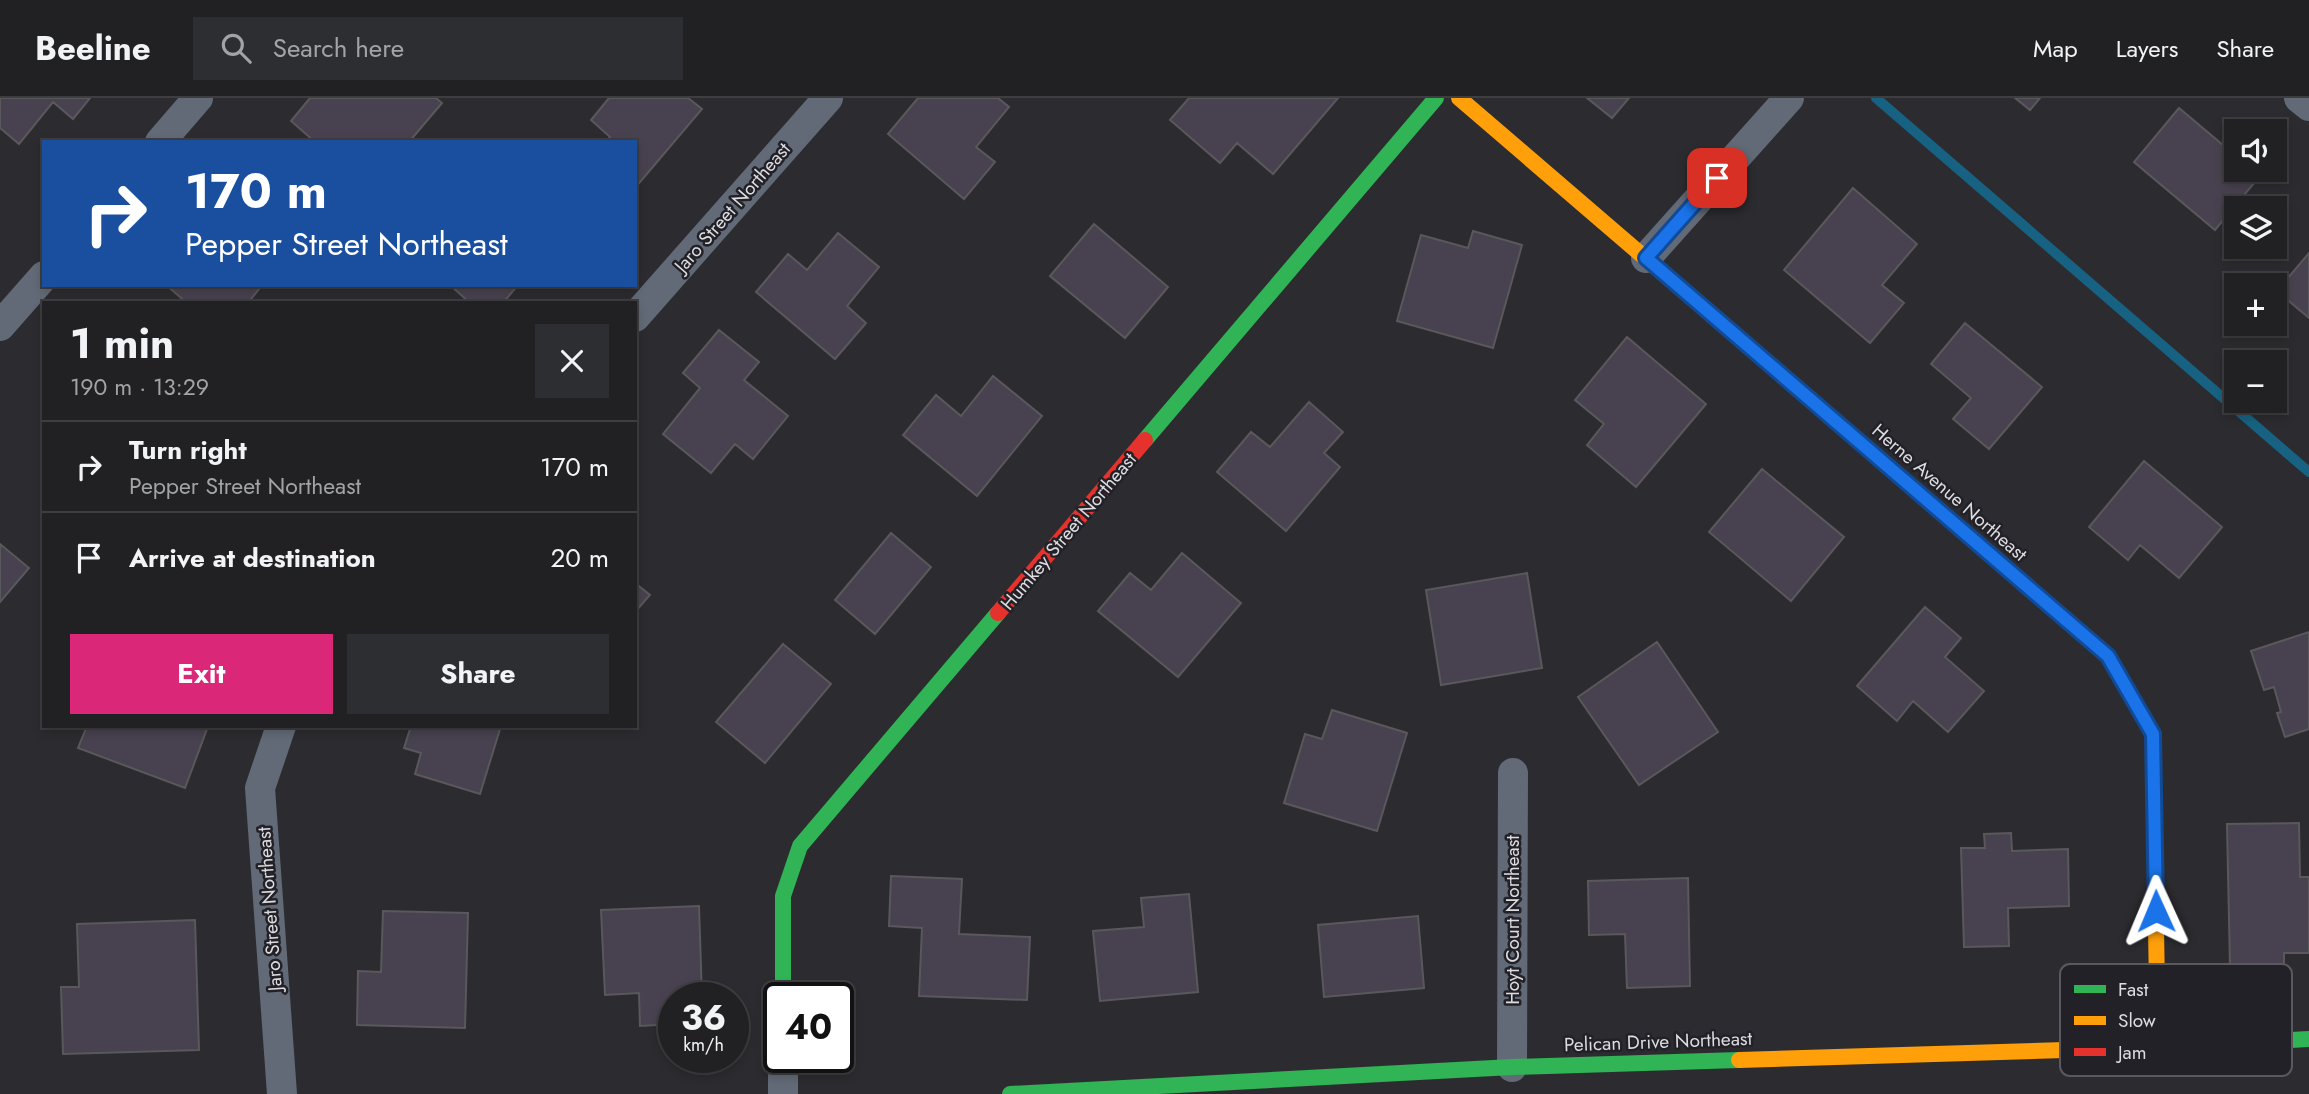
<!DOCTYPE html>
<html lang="en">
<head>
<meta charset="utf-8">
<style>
	body { margin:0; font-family:Jost,sans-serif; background:#2d2e31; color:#f1f3f6; height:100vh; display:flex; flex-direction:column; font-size:26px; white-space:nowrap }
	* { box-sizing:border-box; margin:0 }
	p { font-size:23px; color:#a2a3a6 }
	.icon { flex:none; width:38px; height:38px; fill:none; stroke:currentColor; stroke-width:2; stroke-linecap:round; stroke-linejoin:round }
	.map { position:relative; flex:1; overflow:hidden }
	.panel { position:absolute; left:42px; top:203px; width:595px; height:427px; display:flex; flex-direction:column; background:#212124; border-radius:0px; box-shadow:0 4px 10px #0003,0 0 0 2px #3e3e41 }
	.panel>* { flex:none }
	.guide { position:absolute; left:42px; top:42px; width:595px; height:147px; border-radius:0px; box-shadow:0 4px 10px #0003,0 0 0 2px #3e3e41; background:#1a4fa0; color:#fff; overflow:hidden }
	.tools { position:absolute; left:2224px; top:21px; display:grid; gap:14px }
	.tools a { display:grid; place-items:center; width:63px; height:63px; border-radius:0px; background:#212124; box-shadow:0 4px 10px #0003,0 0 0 2px #3e3e41; font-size:35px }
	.speed { position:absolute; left:658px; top:884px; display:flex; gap:14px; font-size:35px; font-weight:700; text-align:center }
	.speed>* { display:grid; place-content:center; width:91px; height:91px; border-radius:50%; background:#212124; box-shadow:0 4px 10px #0003,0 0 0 2px #3e3e41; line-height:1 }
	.speed small { font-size:18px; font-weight:400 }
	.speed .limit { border:4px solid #111; border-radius:10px; background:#fff; color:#111 }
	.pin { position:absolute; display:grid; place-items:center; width:60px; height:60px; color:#fff; margin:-30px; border-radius:14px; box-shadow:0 4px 10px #0006 }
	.me { position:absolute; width:77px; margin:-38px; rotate:359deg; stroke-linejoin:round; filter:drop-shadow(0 0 5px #0008) }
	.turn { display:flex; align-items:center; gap:24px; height:147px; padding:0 28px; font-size:32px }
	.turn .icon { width:91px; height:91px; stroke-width:2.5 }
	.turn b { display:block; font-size:49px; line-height:60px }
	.round { display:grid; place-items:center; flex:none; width:74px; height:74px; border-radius:0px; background:#2d2e31 }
	.head { display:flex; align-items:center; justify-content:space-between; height:119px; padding:0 28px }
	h1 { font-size:42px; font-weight:700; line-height:52px }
	.primary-button { display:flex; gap:14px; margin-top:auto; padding:14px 28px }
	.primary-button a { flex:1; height:80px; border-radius:0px; background:#db2777; color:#fff; font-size:28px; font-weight:700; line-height:80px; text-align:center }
	.primary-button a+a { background:#2d2e31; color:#f1f3f6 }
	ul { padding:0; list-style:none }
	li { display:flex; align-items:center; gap:21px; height:91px; padding:0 28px; border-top:2px solid #3e3e41 }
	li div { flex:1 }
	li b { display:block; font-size:26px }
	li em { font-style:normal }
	header { display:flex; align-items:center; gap:42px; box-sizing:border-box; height:98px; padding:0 35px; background:#212124; border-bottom:2px solid #3e3e41 }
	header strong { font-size:33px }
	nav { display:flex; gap:38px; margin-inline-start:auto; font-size:24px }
	.search { width:490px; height:63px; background:#2d2e31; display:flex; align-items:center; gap:18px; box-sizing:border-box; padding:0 24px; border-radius:0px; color:#a2a3a6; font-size:26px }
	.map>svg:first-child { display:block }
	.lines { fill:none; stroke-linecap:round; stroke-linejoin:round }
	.stream { stroke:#176282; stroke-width:10 }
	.building { fill:#48414f; stroke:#59585b; stroke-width:2 }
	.street { stroke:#626a77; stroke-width:30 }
	.fast { stroke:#30b455; stroke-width:16 }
	.slow { stroke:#ff9f0a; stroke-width:16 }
	.jam { stroke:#e5322d; stroke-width:16 }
	.route-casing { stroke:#114b97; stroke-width:18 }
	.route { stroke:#1a73e8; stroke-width:12 }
	.labels { text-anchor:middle; stroke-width:5; stroke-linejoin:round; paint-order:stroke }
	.street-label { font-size:19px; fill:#dddde1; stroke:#212127 }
	.key { fill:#212127; stroke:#59595f; stroke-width:2 }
	.key-label { font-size:19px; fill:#dddde1 }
</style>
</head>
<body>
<header>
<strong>Beeline</strong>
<div class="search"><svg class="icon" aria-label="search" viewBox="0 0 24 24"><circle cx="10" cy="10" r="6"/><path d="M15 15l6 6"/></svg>Search here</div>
<nav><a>Map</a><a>Layers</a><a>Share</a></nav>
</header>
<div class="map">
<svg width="2309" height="996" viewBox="0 0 2309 996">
	<rect width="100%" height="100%" fill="#2c2c30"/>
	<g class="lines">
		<path class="stream" d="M1876,0L2309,374"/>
	</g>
	<path class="building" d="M0,0H90L73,21L53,4L19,46L0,30Z
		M310,0H436L442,5L409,44H315L291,23Z
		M609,0H688L702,11L635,90V44H606L610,39L591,22Z
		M918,0H998L1009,9L976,49L995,64L964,101L888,36Z
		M1189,0H1338L1273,76L1237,45L1220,65L1170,22Z
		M1587,0H1629L1612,20Z
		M2015,0H2040L2030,12Z
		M2179,10L2236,58V72H2252L2260,78L2215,132L2134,64Z
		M1853,90L1917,146L1882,187L1904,205L1870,245L1784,172Z
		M1094,126L1168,189L1125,240L1050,178Z
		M1473,133L1522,147L1493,250L1397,223L1421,137L1468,150Z
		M838,135L879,169L847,208L866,225L835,261L756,194L788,156L807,172Z
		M2309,155V220L2277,193Z
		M166,187H262L248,205H187Z
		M450,187H518L503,205H470Z
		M1965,225L2042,289L1989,351L1953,321L1971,300L1931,266Z
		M719,232L759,264L744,282L788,318L753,361L735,346L711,375L663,336L700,290L683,275Z
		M1627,239L1706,306L1636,389L1587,347L1604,326L1575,302Z
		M993,278L1042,318L977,398L903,337L936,297L961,318Z
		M1309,304L1343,334L1324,355L1340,369L1286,433L1217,374L1251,334L1270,349Z
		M2144,363L2222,429L2179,480L2140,447L2128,462L2089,429Z
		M1762,371L1844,439L1791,503L1709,434Z
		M891,435L931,469L875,536L835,502Z
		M0,446L29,470L0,504Z
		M1182,455L1241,505L1178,579L1098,513L1130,475L1151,492Z
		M1527,475L1542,570L1441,587L1426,492Z
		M635,485L650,497L635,514Z
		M1925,509L1961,540L1945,559L1984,593L1948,634L1913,603L1897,623L1857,588Z
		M2309,534V631L2285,639L2277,615L2281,614L2274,589L2264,592L2251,553Z
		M1657,544L1718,634L1639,687L1578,599Z
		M783,546L831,586L765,665L716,624Z
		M1332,612L1407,635L1377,733L1284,705L1305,636L1322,641Z
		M87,628H199L207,631L185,690L78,650Z
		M411,628H501L480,696L415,676L421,655L404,650Z
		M2299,725L2300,779H2309V855H2284V868L2230,869L2227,726Z
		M2011,735L2012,753L2068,751L2069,808L2008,810L2009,848L1964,849L1961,750H1985L1984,736Z
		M891,778L962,781L959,836L1030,839L1027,902L919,898L922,830L889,828Z
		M1688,780L1690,888L1627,890L1625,836L1589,837L1588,783Z
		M1189,796L1198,894L1100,903L1093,833L1144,829L1141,800Z
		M699,808L702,900H674V926L640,928L639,895L605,897L601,812Z
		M383,813L468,815L465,930L357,927L358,873L381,874Z
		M1418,818L1424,890L1324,899L1318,827Z
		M195,822L199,952L63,956L61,889H79L77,826Z"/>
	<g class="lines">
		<path class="street" d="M2299,0L2309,8
			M160,44L198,0
			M1646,160L1789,0
			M635,219L828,0
			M0,228L44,178
			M281,628L260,690L282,996
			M1512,969L1513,675
			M783,996V959"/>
		<path class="fast" d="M1722,226L2108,558L2153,636L2155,770
			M1145,342L1436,0
			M783,900V798L800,748L998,515
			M2160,949L2309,941
			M1010,996L1512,969L1739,962"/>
		<path class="slow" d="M1459,0L1722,226
			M2155,770L2158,949
			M1739,962L2160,949"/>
		<path class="jam" d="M998,515L1145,342"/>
	</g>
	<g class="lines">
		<defs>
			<path id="route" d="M1717,80L1646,160L2108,558L2153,636L2156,813"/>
		</defs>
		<use href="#route" class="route-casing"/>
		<use href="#route" class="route"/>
	</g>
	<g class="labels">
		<g class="street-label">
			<text transform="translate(732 109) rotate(-49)" y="7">Jaro Street Northeast</text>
			<text transform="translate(1950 394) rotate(41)" y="7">Herne Avenue Northeast</text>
			<text transform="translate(1068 433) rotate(-50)" y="7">Humkey Street Northeast</text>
			<text transform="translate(269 811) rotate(-94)" y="7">Jaro Street Northeast</text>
			<text transform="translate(1512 822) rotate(-90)" y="7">Hoyt Court Northeast</text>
			<text transform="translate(1658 943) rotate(-2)" y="7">Pelican Drive Northeast</text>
		</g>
	</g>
	<rect x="2060" y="866" width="232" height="112" rx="10" class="key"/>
	<rect x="2074" y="887" width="32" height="8" fill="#30b455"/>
	<rect x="2074" y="918" width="32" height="9" fill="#ff9f0a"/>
	<rect x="2074" y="950" width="32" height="8" fill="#e5322d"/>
	<g class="key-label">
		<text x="2118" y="898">Fast</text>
		<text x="2118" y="929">Slow</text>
		<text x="2118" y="961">Jam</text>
	</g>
</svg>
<div class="tools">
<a><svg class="icon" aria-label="sound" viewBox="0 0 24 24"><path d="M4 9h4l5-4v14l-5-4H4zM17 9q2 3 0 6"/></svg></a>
<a><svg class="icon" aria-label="layers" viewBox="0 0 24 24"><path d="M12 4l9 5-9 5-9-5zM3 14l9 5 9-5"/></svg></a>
<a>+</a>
<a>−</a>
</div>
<div class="speed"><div>36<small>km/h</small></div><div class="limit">40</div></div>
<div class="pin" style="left:1717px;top:80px;background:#d93025"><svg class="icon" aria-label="arrive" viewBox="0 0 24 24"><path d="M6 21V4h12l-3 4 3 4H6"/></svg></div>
<svg class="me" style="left:2156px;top:813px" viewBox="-20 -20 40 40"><path d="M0-17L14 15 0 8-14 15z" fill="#1a73e8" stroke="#fff" stroke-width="4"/></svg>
<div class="guide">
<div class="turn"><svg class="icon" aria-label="right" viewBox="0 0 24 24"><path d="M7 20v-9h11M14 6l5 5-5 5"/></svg><div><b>170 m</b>Pepper Street Northeast</div></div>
</div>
<section class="panel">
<div class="head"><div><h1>1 min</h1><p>190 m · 13:29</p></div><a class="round"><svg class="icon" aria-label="close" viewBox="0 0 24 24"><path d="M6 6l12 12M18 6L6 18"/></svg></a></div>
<ul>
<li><svg class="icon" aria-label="right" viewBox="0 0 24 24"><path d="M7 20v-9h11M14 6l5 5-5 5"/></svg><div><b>Turn right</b><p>Pepper Street Northeast</p></div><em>170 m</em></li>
<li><svg class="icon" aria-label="arrive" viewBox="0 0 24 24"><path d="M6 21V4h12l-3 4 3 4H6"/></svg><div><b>Arrive at destination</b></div><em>20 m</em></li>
</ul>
<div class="primary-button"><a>Exit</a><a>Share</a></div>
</section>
</div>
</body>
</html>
